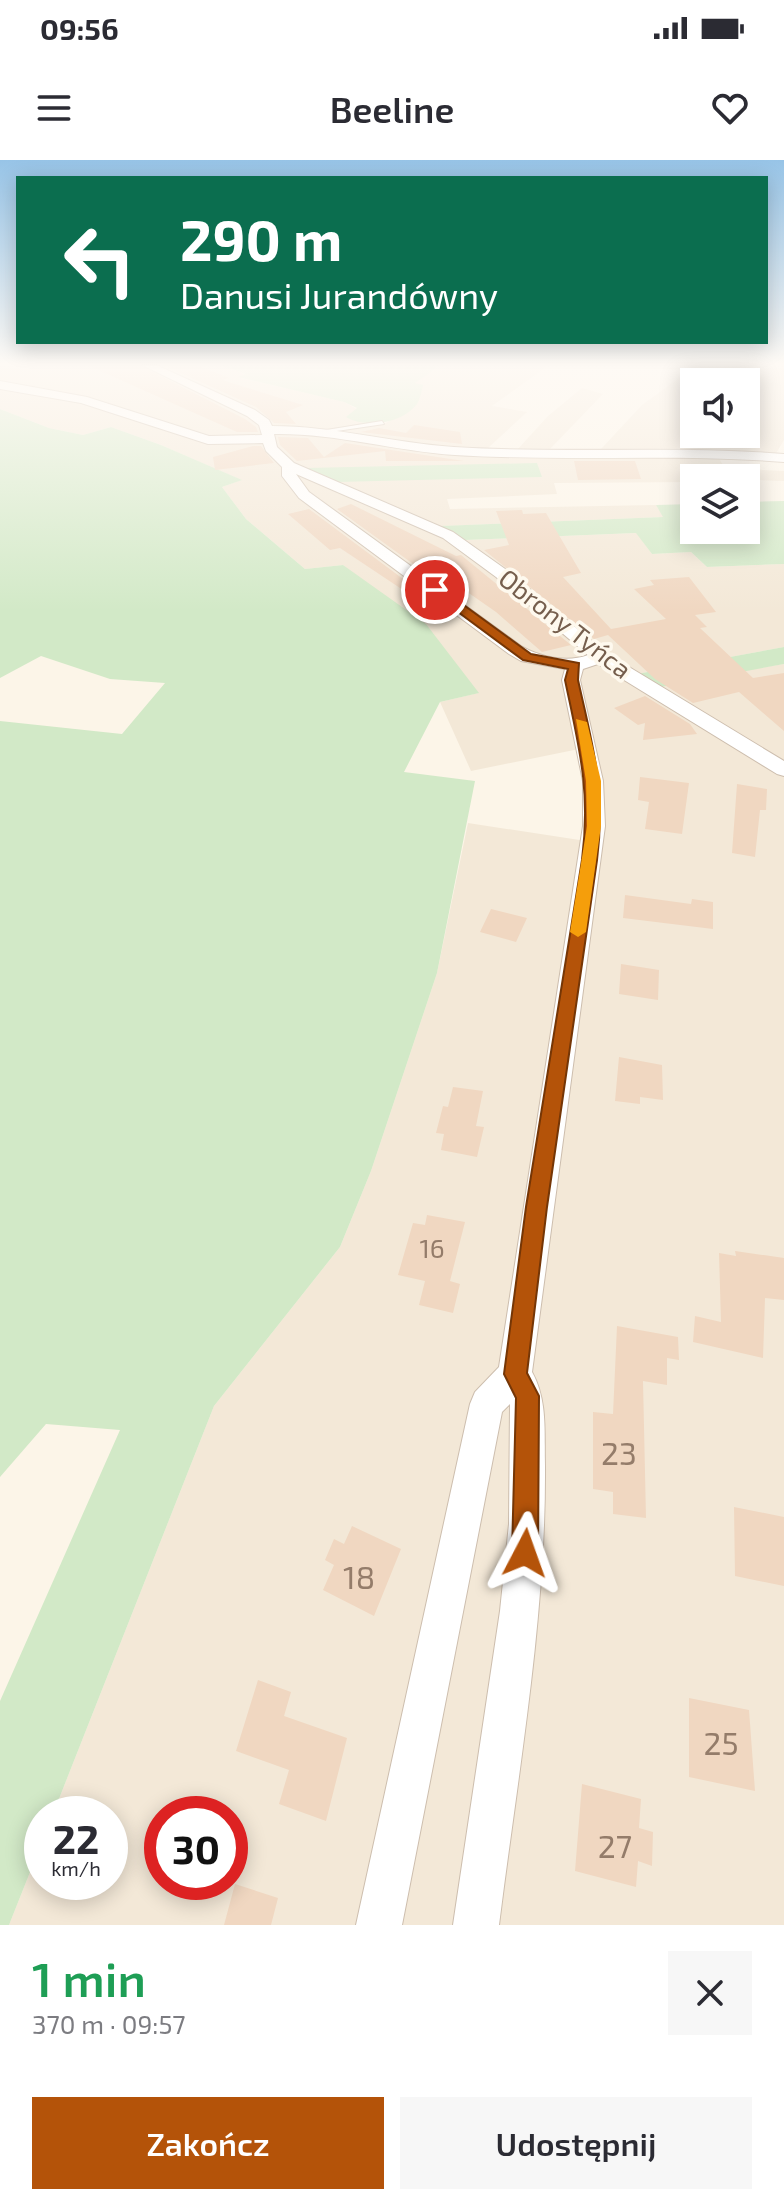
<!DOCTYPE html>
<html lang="pl">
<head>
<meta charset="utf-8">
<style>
	body { margin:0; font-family:"Exo 2",sans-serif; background:#f7f7f7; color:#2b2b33; height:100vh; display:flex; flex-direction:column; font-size:30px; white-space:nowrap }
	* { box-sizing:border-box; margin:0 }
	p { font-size:26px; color:#7c7c81 }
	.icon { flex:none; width:44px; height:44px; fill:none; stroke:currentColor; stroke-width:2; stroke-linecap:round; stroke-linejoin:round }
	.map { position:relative; height:1765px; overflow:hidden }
	.drawer { display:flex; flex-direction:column; background:#fff; flex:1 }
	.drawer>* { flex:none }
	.hud { position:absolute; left:16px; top:16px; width:752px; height:168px; border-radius:0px; box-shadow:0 4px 20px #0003; background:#0b6e4f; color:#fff; overflow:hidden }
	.fabs { position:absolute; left:680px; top:208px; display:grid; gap:16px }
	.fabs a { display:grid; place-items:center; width:80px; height:80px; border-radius:0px; background:#fff; box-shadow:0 4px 20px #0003; font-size:40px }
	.speed { position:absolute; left:24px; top:1636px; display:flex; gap:16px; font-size:40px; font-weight:700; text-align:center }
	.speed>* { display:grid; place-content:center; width:104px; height:104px; border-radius:50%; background:#fff; box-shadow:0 4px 20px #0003; line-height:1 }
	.speed small { font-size:20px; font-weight:400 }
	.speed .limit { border:12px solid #d22; background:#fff; color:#111 }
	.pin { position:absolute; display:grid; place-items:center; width:68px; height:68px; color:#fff; margin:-34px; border:4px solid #fff; border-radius:50%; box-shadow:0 2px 8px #0007 }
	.me { position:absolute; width:88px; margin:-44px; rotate:4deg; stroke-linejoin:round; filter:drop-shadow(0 0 6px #0008) }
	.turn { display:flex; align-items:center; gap:28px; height:168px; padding:0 32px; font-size:36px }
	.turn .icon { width:104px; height:104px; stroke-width:2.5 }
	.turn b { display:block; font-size:56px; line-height:68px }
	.round { display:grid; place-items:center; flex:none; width:84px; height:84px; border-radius:0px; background:#f7f7f7 }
	.head { display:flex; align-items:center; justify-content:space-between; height:136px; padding:0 32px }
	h1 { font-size:48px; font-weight:600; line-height:60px; color:#1e9e55 }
	.button { display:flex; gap:16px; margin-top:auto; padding:16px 32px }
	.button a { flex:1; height:92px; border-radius:0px; background:#b45309; color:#fff; font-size:32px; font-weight:600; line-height:92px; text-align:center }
	.button a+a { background:#f7f7f7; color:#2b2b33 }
	.status { display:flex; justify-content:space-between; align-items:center; height:56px; padding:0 40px; background:#fff; direction:ltr }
	.status svg { height:22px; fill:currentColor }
	header { display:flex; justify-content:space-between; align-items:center; height:104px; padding:0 32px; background:#fff; font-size:36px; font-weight:600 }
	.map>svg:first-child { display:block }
	.residential { fill:#f3e8d7; fill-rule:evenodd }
	.green { fill:#d2e9c7 }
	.building { fill:#f0d7c1 }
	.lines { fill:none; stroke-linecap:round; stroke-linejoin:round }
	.service-casing { stroke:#cdbeae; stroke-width:2 }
	.minor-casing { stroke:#cdbeae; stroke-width:2 }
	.service { fill:#fff; fill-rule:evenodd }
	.minor { fill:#fff; fill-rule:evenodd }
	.route { fill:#b45309; stroke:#753606; stroke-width:2 }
	.slow { fill:#f59e0b }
	.labels { text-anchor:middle; stroke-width:7; stroke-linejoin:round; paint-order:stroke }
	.far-street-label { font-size:26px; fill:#755e4d; stroke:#fef9ee }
	.number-label { font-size:26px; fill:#947c6a }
	.near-number-label { font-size:32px; fill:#947c6a }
</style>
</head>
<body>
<div class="status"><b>09:56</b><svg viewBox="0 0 49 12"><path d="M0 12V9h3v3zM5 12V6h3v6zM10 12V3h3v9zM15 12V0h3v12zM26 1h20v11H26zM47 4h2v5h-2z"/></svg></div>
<header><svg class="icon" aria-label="menu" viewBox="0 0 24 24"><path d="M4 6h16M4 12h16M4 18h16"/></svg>Beeline<svg class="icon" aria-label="heart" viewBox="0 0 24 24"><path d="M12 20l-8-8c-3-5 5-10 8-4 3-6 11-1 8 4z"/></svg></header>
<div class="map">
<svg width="784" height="1765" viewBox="0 0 784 1765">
	<rect width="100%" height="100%" fill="#fcf5e8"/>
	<path class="residential" d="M0,205H220L247,215L241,218L344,242L384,264L416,245L414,223L441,205H549L492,246L527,252L487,289L517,290L548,256L582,228L603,234L549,290L601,289L642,245L697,205H764L784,209V280L775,295L716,294L725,308L784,311V321L694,318V322L554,323L557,334L447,339L450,349L656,345L664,357L442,366L465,380L637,373L652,394L691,392L707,407L784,404V487L638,514L735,512L784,504V1765H9L42,1682V1722H110V1654H53L214,1246L340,1087L371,1011L437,813L468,663L586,681V617L579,589L471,611L440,542L478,533L343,405L305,409L246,359L222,327L241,320L161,285L111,267L83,275L49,268L0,249ZM694,222H746V274H694ZM162,1654H230V1722H162Z"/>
	<path class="green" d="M220,205H441L415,223L423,225C422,230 420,239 417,244C403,263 366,269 346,257L357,248L344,242L238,217L246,214Z
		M0,249L49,268L83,275L111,267L161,285L242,320L222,327L246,359L305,409L343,405L426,464L479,533L440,542L404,612L475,621L437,813L371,1011L340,1087L214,1246L53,1654H42V1682L9,1765H0V1541L120,1270L46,1264L0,1317V561L122,574L165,523L110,519L41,496L0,518Z
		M537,303L542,317L336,322L306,308Z
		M784,341V404L707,407L691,392L652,394L636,373L465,380L440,366L663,357L656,345L694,344V370H746V342Z
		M784,487V504L655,528L637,514Z"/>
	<path class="building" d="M87,205H139L245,259L256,267L258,272H237Z
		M163,205H196L229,218L222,220L303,245L286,252L296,264L274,263L256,247Z
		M414,265L460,272L462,284L361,272L379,268L406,273Z
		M278,277L308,278L324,297L345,283L464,301H386L385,291L297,301L280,285Z
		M253,286H261L274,303L215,310L213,297Z
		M574,301H635L641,319L578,320Z
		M351,344L456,396L461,395L571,485L542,492L496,452L463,429L452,432L337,349Z
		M309,349L430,439L421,442L340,388L330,390L288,354Z
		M522,350L523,354L546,353L581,413L563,417L611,469L666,459L634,429L654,425L650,420L689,417L716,452L695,455L707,467L700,468L753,518L784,513V571L739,532L693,543L655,519L608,475L594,479L484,390L509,385L496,351Z
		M645,536L690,564L697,574L643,580L645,563L638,565L614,548Z
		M640,617L689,623L682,674L645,669L649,642L638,640Z
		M737,624L767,629L766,650H760L755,697L732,693Z
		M625,735L691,744L692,739L713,742V769L623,758Z
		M491,749L527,758L516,782L480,772Z
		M621,804L659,810L658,840L619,834Z
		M619,897L662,905L663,940L640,937V944L615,941Z
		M453,927L483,931L476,966L484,967L477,997L441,990L444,974L436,973L443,946L448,947Z
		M427,1055L465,1062L450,1121L460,1124L453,1153L419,1145L425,1121L398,1115L413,1063L425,1065Z
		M735,1091L784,1098V1140L765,1138L763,1198L693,1182L695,1156L721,1162L719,1093L736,1096Z
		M617,1166L678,1177L679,1200L667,1198V1225L643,1221L646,1358L613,1354V1332L593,1329V1252L613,1254Z
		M734,1347L784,1357V1426L735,1416Z
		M352,1366L401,1389L374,1456L323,1430L334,1405L325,1400L334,1379L344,1384Z
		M258,1520L291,1532L284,1556L347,1578L326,1661L279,1644L289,1610L236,1591Z
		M689,1538L749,1550L755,1631L689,1617Z
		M582,1624L641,1639L639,1668L653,1672L652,1706L638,1701L636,1727L575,1711Z
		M235,1724L278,1738L271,1765H224Z"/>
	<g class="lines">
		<defs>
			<path id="service" d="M382,261L384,264L323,273L320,271Z"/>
			<path id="minor" d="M142,205H156L255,250L269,260L272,266C334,266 393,283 454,287C564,294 674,285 784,294V302C674,293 565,302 455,295C394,291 335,273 274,274L277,287L294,303L453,372L508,411L606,493L784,601V616L777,614L598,504L583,509L580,520L603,621L605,666L532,1212C548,1241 544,1273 545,1306C546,1459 518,1613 499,1765H453L500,1451L509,1364L510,1244L502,1252L402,1765H356L470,1244L475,1232L499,1207L583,666V621L562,520L565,509L521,501L509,494L299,338L282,316V307L266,291L263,283L208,284L81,243L0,229V221L87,237L209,276L262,275L259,265L247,256ZM296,314L443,378L496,417L588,495C567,503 540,497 521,486L309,332Z"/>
		</defs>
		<use href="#service" class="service-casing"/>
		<use href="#minor" class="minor-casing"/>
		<use href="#service" class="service"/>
		<use href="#minor" class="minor"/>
	</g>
	<linearGradient id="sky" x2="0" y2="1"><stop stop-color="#97c4e7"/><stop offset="0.45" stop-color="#fefaf5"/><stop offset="1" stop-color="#fefaf5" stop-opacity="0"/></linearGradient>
	<rect width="784" height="452" fill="url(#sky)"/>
	<path class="route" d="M431,427H439L531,494L579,503L578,520C593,587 606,630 597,700L547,1047L527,1213L539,1236L538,1393L534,1402L525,1406L515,1402L512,1393L516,1238L504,1214L526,1047L582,700C591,630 579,587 565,520L568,509L523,500L431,432Z"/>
	<path class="slow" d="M576,559L587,562L601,621V666L586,772L578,777L570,772L587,666L586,621Z"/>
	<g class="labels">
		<g class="far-street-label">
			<text transform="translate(565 464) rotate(38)" y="9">Obrony Tyńca</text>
		</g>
		<g class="number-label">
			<text x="432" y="1098">16</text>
		</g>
		<g class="near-number-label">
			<text x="619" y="1305">23</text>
			<text x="359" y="1429">18</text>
			<text x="721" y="1595">25</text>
			<text x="615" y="1698">27</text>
		</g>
	</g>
</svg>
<div class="fabs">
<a><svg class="icon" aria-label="sound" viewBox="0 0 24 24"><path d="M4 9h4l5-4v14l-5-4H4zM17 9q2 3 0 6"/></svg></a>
<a><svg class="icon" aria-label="layers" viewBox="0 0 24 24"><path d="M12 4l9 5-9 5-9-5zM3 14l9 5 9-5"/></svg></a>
</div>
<div class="speed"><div>22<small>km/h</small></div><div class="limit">30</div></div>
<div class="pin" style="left:435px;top:430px;background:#d93025"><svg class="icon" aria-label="arrive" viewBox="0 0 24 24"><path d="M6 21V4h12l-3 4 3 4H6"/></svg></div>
<svg class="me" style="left:525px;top:1393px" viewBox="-20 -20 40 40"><path d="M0-17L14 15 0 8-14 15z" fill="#b45309" stroke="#fff" stroke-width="4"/></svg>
<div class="hud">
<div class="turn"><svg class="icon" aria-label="left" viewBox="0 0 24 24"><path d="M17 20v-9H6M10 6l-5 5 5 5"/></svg><div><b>290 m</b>Danusi Jurandówny</div></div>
</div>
</div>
<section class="drawer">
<div class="head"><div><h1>1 min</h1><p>370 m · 09:57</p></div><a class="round"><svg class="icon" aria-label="close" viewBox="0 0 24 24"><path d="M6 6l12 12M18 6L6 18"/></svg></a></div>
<div class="button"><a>Zakończ</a><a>Udostępnij</a></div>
</section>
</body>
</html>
